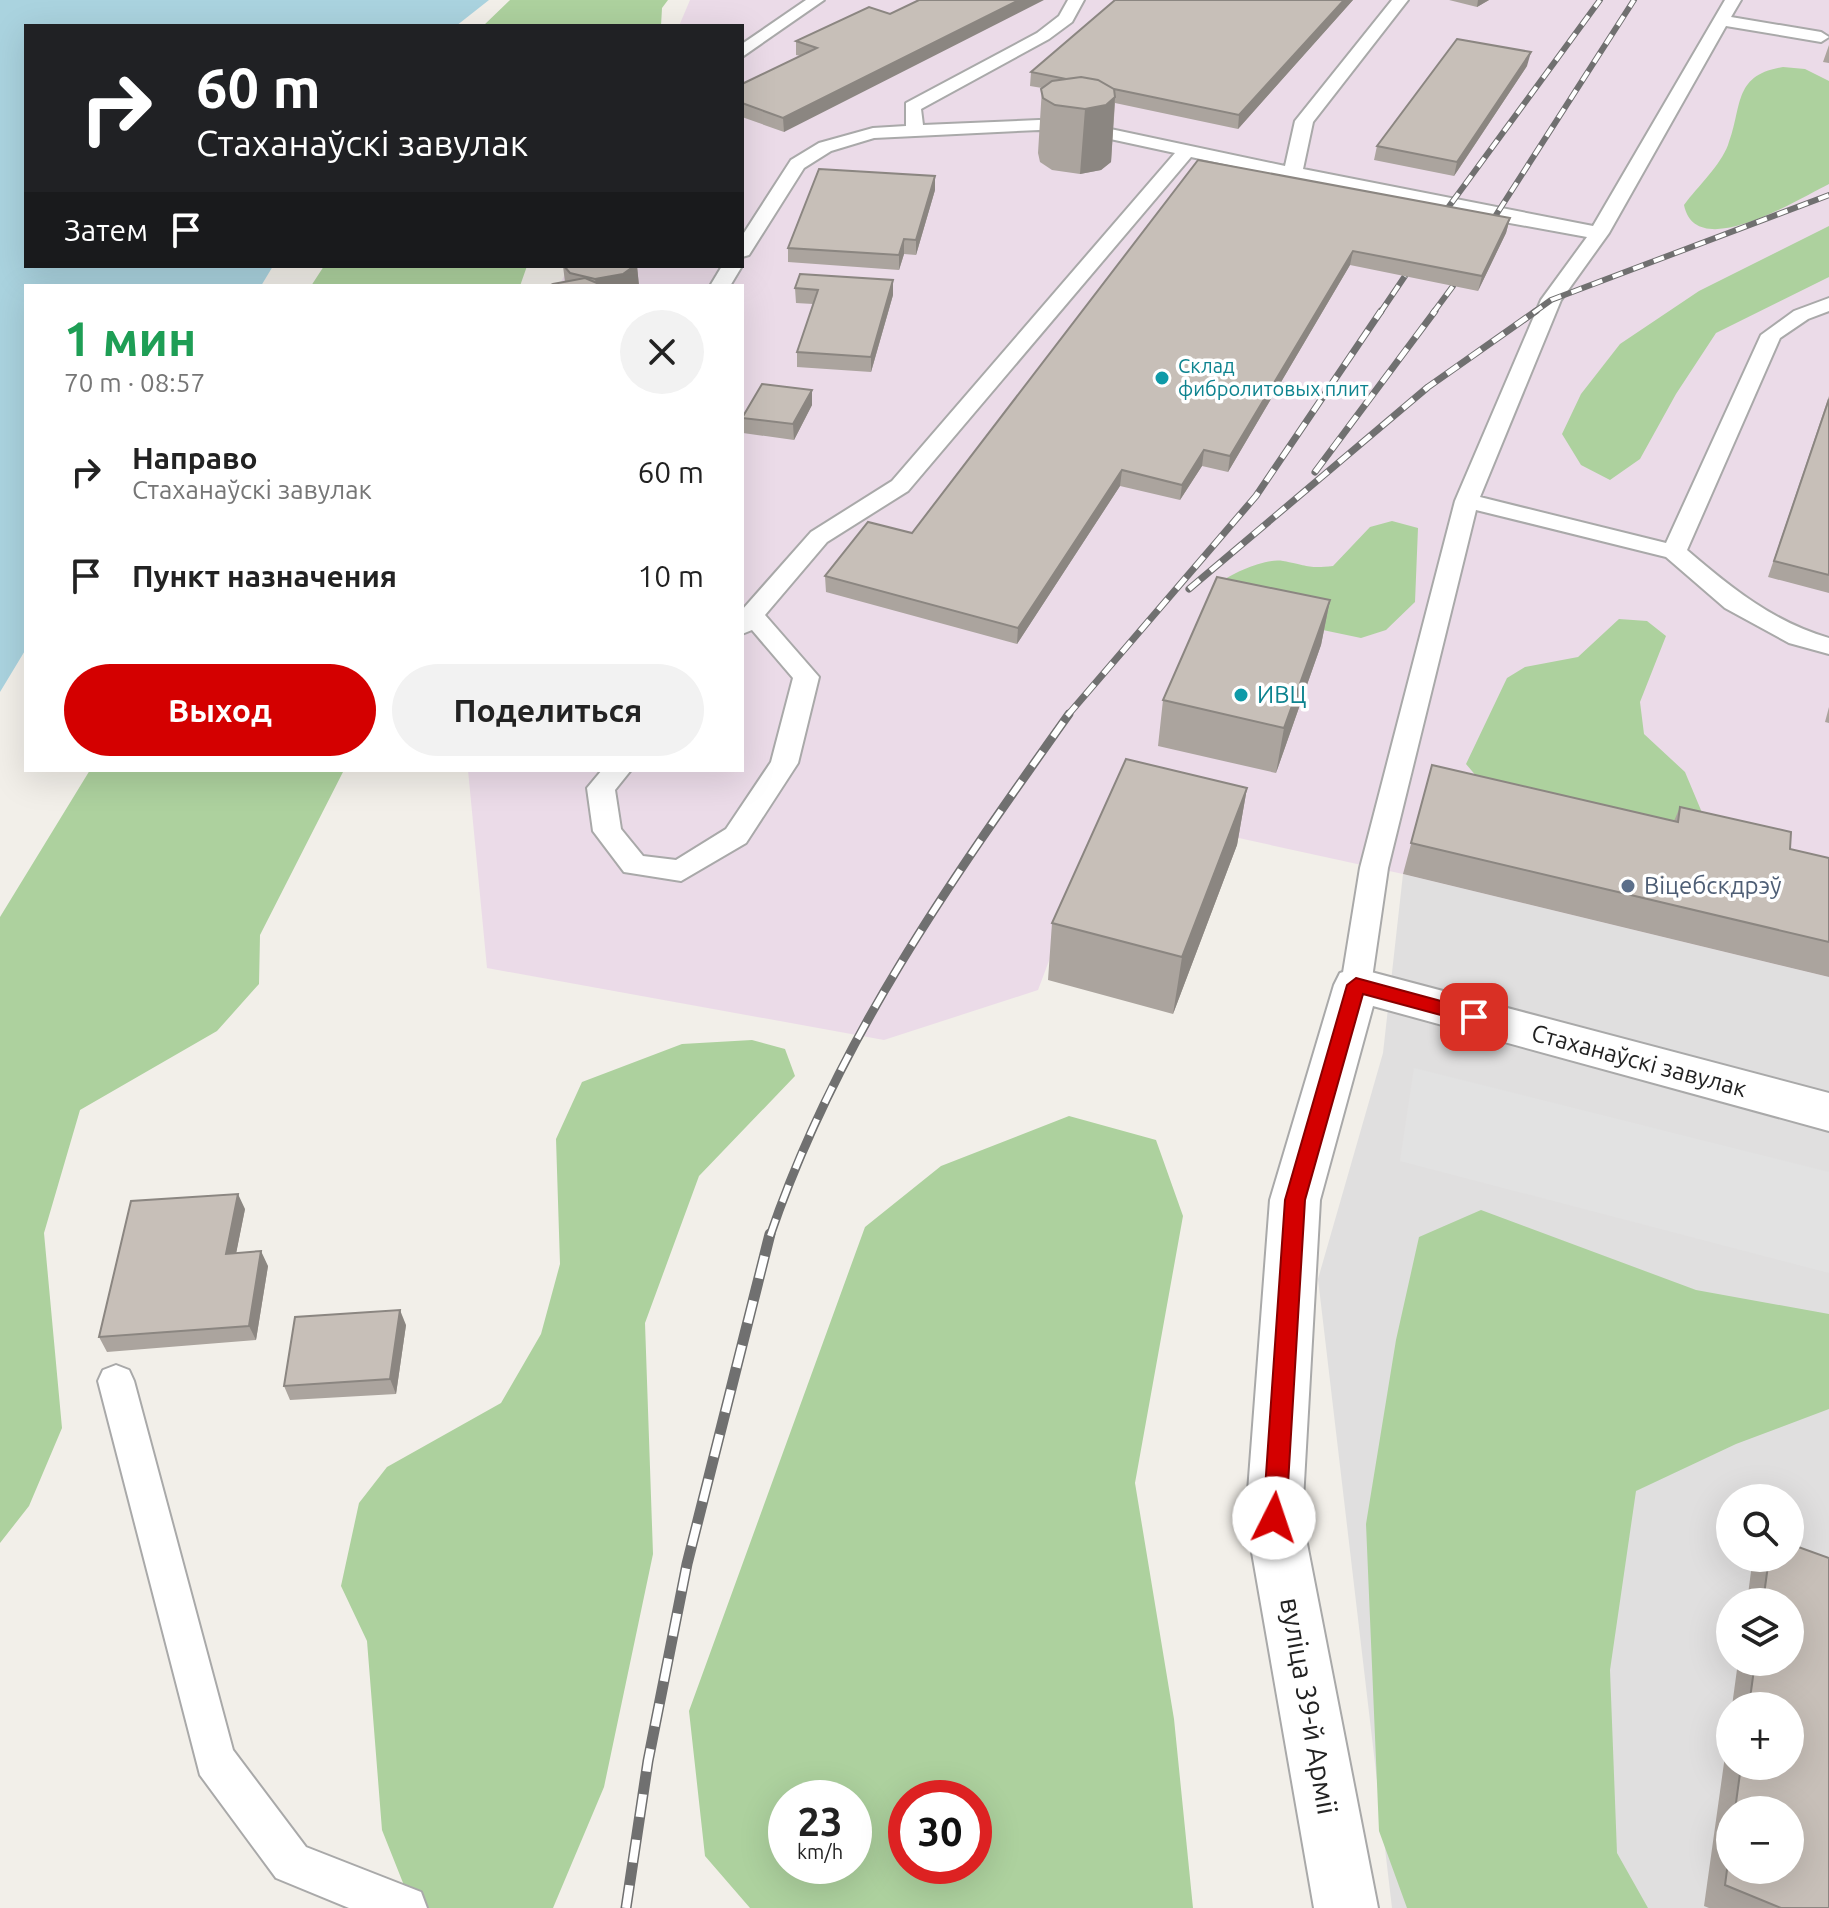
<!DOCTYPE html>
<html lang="ru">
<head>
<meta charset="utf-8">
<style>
	body { margin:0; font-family:Ubuntu,sans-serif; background:#f2f2f2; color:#222; height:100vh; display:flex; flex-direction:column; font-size:30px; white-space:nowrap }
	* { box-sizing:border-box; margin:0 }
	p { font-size:26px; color:#767676 }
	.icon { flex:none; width:44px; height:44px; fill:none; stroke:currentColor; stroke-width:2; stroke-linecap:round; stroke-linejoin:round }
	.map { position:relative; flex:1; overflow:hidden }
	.details { position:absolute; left:24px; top:284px; width:720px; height:488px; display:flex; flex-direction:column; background:#fff; border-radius:0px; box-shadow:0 8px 32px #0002 }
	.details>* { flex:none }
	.guide { position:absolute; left:24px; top:24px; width:720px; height:244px; border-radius:0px; box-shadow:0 8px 32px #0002; background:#202124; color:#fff; overflow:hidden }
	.tools { position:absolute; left:1716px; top:1484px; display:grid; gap:16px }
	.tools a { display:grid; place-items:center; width:88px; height:88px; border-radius:50%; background:#fff; box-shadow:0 8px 32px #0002; font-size:40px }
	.speed { position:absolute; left:768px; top:1780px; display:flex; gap:16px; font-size:40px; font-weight:700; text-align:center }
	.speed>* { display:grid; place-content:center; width:104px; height:104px; border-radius:50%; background:#fff; box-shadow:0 8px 32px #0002; line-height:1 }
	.speed small { font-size:20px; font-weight:400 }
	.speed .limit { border:12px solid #d22; background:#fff; color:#111 }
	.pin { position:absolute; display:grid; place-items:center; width:68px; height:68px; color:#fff; margin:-34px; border-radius:16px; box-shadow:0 4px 12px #0006 }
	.me { position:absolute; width:88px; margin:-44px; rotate:4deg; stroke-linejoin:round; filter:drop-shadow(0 0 6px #0008) }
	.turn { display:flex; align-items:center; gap:28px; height:168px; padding:0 40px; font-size:36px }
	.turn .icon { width:104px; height:104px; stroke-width:2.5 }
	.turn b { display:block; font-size:56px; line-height:68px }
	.then { display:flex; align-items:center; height:76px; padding:0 40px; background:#0003; gap:16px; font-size:30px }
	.round { display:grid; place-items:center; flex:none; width:84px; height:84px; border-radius:42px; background:#f2f2f2 }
	.head { display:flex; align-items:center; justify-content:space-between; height:136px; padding:0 40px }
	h1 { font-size:48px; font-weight:700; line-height:60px; color:#1e9e55 }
	.action { display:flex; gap:16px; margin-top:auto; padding:16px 40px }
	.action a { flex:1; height:92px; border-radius:48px; background:#d40000; color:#fff; font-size:32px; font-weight:700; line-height:92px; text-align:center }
	.action a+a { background:#f2f2f2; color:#222 }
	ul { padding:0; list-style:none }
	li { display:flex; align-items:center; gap:24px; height:104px; padding:0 40px }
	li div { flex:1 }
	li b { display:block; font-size:30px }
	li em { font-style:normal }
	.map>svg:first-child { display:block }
	.residential { fill:#e0dfdf; fill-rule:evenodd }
	.industrial { fill:#ebdbe8 }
	.forest { fill:#add19e; fill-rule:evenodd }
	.parking { fill:#e2e2e2 }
	.water { fill:#aad3df }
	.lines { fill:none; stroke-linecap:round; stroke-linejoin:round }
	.lane-casing { stroke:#a9a9a9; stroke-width:4 }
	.street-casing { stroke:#a9a9a9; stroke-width:4 }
	.lane { fill:#fff; fill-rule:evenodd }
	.street { fill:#fff; fill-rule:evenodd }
	.rail-far3-casing { stroke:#707070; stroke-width:6 }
	.rail-far2-casing { stroke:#707070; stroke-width:7 }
	.rail-far1-casing { stroke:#707070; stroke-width:9 }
	.rail-casing { stroke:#707070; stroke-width:11 }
	.rail-far3 { stroke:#fff; stroke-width:4; stroke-dasharray:11; stroke-linecap:butt }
	.rail-far2 { stroke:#fff; stroke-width:5; stroke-dasharray:14; stroke-linecap:butt }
	.rail-far1 { stroke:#fff; stroke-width:6; stroke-dasharray:18; stroke-linecap:butt }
	.rail { stroke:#fff; stroke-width:8; stroke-dasharray:23; stroke-linecap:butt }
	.wall { fill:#aba49e; fill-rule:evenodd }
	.shaded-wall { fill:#8b8681 }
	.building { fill:#c7bfb8; stroke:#8b8681; stroke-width:2 }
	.route { fill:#d40000; stroke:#8a0000; stroke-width:2 }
	.culture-dot { fill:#0f9aa8; stroke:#fff; stroke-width:3 }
	.service-dot { fill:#5c6f8a; stroke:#fff; stroke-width:3 }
	.labels { text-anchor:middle; stroke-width:7; stroke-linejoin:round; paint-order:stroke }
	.far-culture-label { font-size:20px; fill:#0d838f; stroke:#fff; text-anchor:start }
	.culture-label { font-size:24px; fill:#0d838f; stroke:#fff; text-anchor:start }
	.service-label { font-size:24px; fill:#4e5e75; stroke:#fff; text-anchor:start }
	.street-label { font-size:24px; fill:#222; stroke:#fff }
	.near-street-label { font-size:28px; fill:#222; stroke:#fff }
</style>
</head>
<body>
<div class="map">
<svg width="1829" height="1908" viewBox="0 0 1829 1908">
	<rect width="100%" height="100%" fill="#f2efe9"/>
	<path class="residential" d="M1403,874L1829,977V1908H1392L1318,1279L1383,1053ZM1730,1498H1790V1558H1730ZM1730,1602H1790V1662H1730ZM1730,1706H1790V1766H1730ZM1730,1810H1790V1870H1730Z"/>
	<path class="industrial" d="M690,0H1829V977L1403,874L1106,809L1038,990L884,1040L487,968L468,770H742V286H559L569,266H742V26H679Z"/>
	<path class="forest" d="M510,0H668L662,8L661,26H483Z
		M1783,67L1805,69L1829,81V184C1800,198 1696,264 1684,205C1698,186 1720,166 1728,145C1743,107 1732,75 1783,67Z
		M1829,226V277L1716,333L1676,394L1640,459L1610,480L1581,465L1562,434L1581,394L1620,344L1699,291Z
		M324,266H527L520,286H311Z
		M1392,521L1418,528L1415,602L1386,630L1361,638L1275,620L1218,583C1234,573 1264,558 1283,561C1307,565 1307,569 1333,566L1370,527Z
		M1619,619L1647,621L1666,636L1640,702L1644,734L1685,772L1703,815L1681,826L1483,784L1466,764L1507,678L1525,667L1578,657Z
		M90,770H344L260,935L259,984L217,1031L80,1110L44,1233L62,1428L29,1506L0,1543V917Z
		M752,1040L785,1049L795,1076L699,1176L645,1323L653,1554L604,1787L553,1908H413L382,1830L367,1641L341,1586L359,1503L387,1467L501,1403L541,1334L560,1264L556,1139L582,1082L682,1044Z
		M1069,1116L1156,1140L1183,1216L1135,1483L1174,1719L1193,1908H750L705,1856L689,1711L865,1227L941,1166ZM786,1798H854V1866H786ZM974,1798V1866H906V1798Z
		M1481,1210L1696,1290L1829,1314V1409L1736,1444L1636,1491L1610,1670L1617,1853L1648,1908H1407L1379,1831L1366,1524L1396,1340L1419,1237Z"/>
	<path class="parking" d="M1414,1068L1829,1172V1273L1400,1161Z"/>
	<path class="water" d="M0,0H489L456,26H26V266H273L261,286H26V649L0,692Z"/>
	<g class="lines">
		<defs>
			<path id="lane" d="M806,0H824L742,57V44Z
				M1068,0H1084L1072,22L1049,39L921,109L923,125L1039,120L1101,127L1285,166L1295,121L1392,0H1408L1313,122L1303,169L1593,226L1725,0H1741L1731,17L1821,32L1829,37L1821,42L1726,26L1609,233L1561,300L1480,497L1666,543L1761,335L1794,311L1829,298V311L1808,319L1780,338L1687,550C1730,587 1773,622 1829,638V654L1789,643L1725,608L1666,557L1476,510L1388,868L1371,985L1367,993L1356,996L1345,993L1341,985L1360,868L1455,501L1541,300L1587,237L1449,212L1191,157L908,491L827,542L765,615L819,677L798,763L746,843L681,881L624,872L593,831L587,788L602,770H631L615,790L621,829L643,856L676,860L726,829L771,762L793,678L752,630L742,634V610L811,532L892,481L1175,153L1101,137L1039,130L874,138L831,151L804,168L749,255L742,257V236L791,160L819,143L873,128L906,126V103L1037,33L1059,16Z
				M722,266H742L730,286H710Z
				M116,1365L129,1370L134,1381L233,1750L306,1847L421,1892L427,1908H349L276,1878L200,1775L98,1381L103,1370Z"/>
			<path id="street" d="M1356,968L1829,1093V1131L1373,1006L1320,1200L1302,1518L1378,1908H1314L1246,1518L1270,1200L1334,985L1340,973Z"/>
		</defs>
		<use href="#lane" class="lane-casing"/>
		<use href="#street" class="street-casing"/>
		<use href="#lane" class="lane"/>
		<use href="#street" class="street"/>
		<defs>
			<path id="rail-far3" d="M1439,220L1600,0
				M1487,229L1634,0
				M1380,313L1405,276
				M1433,313L1453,286
				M1533,313L1551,300L1829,195"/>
			<path id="rail-far2" d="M1315,472L1435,311
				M1189,589L1428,387L1536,311
				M1067,716L1256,496L1381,311"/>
			<path id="rail-far1" d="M770,1236C836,1042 951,880 1069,714"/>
			<path id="rail" d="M626,1908L648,1761L687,1564L770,1234"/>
		</defs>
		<use href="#rail-far3" class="rail-far3-casing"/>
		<use href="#rail-far2" class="rail-far2-casing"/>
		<use href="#rail-far1" class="rail-far1-casing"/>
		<use href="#rail" class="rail-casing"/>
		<use href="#rail-far3" class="rail-far3"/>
		<use href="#rail-far2" class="rail-far2"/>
		<use href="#rail-far1" class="rail-far1"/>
		<use href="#rail" class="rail"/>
	</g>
	<path class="wall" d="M1115,0H1353L1238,129L1115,103L1111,162L1101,170L1080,174L1052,170L1040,162L1038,153L1042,88L1030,86L1031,72Z
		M1449,0H1489L1477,7Z
		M869,7L784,132L742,117V84L801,56L796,55V41Z
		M1829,45V63L1823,62Z
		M1527,66L1454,176L1374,160L1377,146Z
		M1198,160L1510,218L1506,233L1478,291L1350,265L1228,472L1202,466L1180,500L1120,486L1017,644L826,592L825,576L912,533Z
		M935,190L916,255L904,254L899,270L788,262V248Z
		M563,266H637L639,286H549L565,282Z
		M893,280V295L871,372L797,367V352L813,304L796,303L795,288Z
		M812,390V405L794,440L743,433L742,418Z
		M1829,396V593L1768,577Z
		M1330,600L1321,645L1276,773L1158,746L1163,700Z
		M1829,707V723L1825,722Z
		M1432,765L1674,821L1680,807L1790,849L1829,858V977L1403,874Z
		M1247,788L1237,845L1173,1014L1048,980L1052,923Z
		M245,1209L236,1253L268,1266L256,1340L107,1352L99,1337Z
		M406,1325L396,1394L290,1400L284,1386Z
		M1756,1558H1790L1829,1908H1709L1704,1906L1730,1720V1766H1790V1706H1732L1738,1662H1790V1602H1747L1752,1564ZM1730,1810H1790L1730,1870Z"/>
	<path class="shaded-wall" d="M1019,0H1044L784,132L783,118Z
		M1344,0H1353L1238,129L1239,115Z
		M1478,0H1489L1477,7Z
		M1531,52L1527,66L1454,176L1457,162Z
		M1115,97L1111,162L1101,170L1080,174L1085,109Z
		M935,176V190L916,255V240Z
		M1510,218L1506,233L1478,291L1482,276Z
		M904,239V254L899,270V255Z
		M1353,251L1350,265L1228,472L1230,456Z
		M634,266H637L639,286H596L595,279Z
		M893,280V295L871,372V357Z
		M812,390V405L794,440L793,424Z
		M1204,450L1202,466L1180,500L1182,485Z
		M1122,470L1120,486L1017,644L1018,628Z
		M1330,600L1321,645L1276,773L1284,728Z
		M1247,788L1237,845L1173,1014L1182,957Z
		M238,1194L245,1209L233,1269L226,1254Z
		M261,1251L268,1266L256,1340L249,1326Z
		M400,1310L406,1325L396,1394L390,1379Z"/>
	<path class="building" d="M919,0H1019L783,118L742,103V84L817,48L796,41L869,7L890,14Z
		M1115,0H1344L1239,115L1114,89L1098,80L1081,77L1066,79L1031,72Z
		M1457,39L1531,52L1457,162L1377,146Z
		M1081,77L1098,80L1114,89L1115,97L1106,105L1085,109L1055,105L1043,98L1041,89L1052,81Z
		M1198,160L1510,218L1482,276L1353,251L1230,456L1204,450L1182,485L1122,470L1018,628L825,576L868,522L912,533Z
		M819,169L935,176L916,240L904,239L899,255L788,248Z
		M564,266H634L623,274L595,279L570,273Z
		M800,274L893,280L871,357L797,352L818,290L795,288Z
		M585,278L604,286H549L553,284Z
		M762,384L812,390L793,424L742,418Z
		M1829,399V575L1774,561Z
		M1217,577L1330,600L1284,728L1163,700Z
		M1126,759L1247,788L1182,957L1052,923Z
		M1432,765L1678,822L1680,807L1791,832L1790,849L1829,858V942L1411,843Z
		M238,1194L226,1254L261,1251L249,1326L99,1337L131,1201Z
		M400,1310L390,1379L284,1386L295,1317Z
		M1790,1544L1829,1558V1908H1781L1725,1885L1730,1847V1870H1790V1810H1735L1741,1766H1790V1706H1749L1755,1662H1790V1602H1763L1769,1558H1790Z"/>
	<path class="route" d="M1356,978L1474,1010L1483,1017L1474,1024L1363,994L1305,1200L1286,1518L1282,1526L1274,1529L1266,1526L1263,1518L1285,1200L1347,985Z"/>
	<g class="culture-dot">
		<circle cx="1162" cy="378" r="8"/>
		<circle cx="1241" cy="695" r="8"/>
	</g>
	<circle class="service-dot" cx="1628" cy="886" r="8"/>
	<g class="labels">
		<g class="far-culture-label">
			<text x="1178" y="373">Склад<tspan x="1178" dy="23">фибролитовых плит</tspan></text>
		</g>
		<g class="culture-label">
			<text x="1257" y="703">ИВЦ</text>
		</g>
		<g class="service-label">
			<text x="1644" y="894">Віцебскдрэў</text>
		</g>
		<g class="street-label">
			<text transform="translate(1639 1061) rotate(15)" y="8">Стаханаўскі завулак</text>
		</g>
		<g class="near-street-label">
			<text transform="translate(1309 1706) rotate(80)" y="10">вуліца 39-й Арміі</text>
		</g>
	</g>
</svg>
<div class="tools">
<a><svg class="icon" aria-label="search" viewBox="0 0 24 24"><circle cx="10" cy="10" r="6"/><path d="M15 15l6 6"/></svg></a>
<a><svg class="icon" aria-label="layers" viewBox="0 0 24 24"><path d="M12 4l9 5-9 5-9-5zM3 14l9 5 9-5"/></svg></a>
<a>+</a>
<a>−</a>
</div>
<div class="speed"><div>23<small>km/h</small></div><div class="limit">30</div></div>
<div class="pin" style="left:1474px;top:1017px;background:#d93025"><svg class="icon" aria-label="arrive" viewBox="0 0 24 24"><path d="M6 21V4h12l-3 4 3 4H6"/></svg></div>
<svg class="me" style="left:1274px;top:1518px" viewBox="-20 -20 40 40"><circle r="19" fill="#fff"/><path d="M0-13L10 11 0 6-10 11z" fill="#d40000"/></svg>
<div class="guide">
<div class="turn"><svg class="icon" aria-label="right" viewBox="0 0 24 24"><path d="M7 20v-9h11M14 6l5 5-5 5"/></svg><div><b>60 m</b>Стаханаўскі завулак</div></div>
<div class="then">Затем<svg class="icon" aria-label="arrive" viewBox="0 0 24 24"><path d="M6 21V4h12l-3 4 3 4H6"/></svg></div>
</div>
<section class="details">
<div class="head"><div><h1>1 мин</h1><p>70 m · 08:57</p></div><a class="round"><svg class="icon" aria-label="close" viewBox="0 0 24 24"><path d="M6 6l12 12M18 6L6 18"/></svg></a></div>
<ul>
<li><svg class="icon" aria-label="right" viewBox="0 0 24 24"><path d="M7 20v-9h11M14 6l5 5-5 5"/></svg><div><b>Направо</b><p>Стаханаўскі завулак</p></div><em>60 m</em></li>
<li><svg class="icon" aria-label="arrive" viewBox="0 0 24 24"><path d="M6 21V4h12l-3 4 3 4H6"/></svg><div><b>Пункт назначения</b></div><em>10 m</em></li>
</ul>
<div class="action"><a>Выход</a><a>Поделиться</a></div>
</section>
</div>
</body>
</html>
